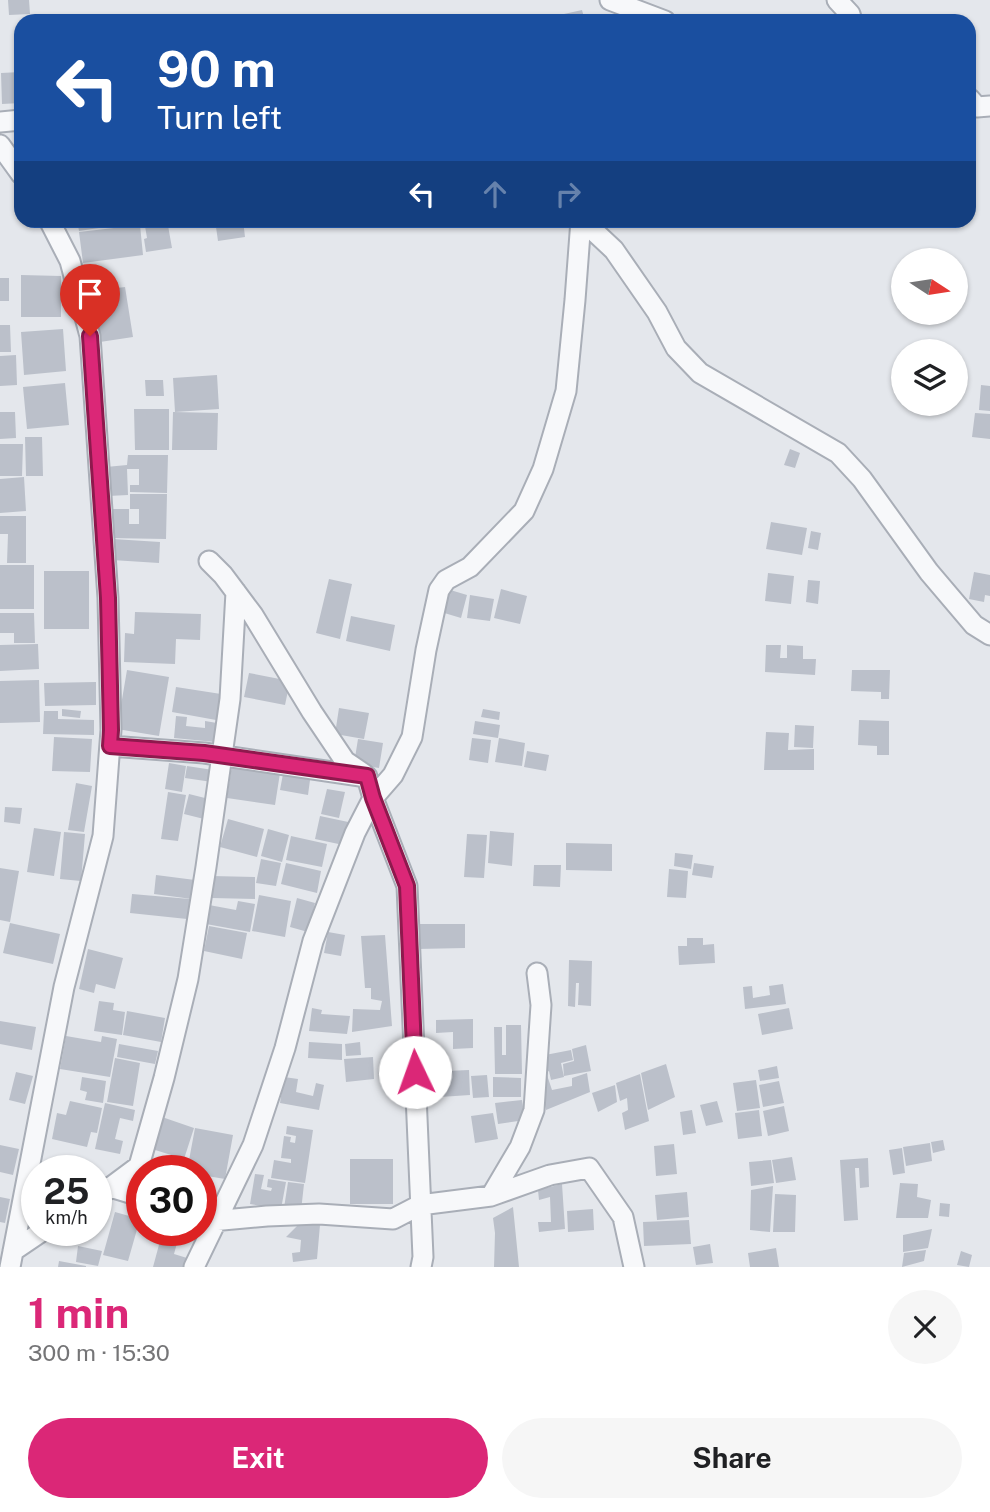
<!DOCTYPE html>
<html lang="en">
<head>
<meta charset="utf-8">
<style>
	body { margin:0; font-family:"Public Sans",sans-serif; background:#f6f6f6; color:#202124; height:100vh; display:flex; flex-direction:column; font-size:26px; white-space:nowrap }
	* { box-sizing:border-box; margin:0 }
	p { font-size:23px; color:#757577 }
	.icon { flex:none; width:38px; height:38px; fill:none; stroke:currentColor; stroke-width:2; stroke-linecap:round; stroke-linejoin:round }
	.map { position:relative; height:1267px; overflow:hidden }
	.side { display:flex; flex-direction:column; background:#fff; flex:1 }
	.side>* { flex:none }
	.top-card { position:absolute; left:14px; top:14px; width:962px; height:214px; border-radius:21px; box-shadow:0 2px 5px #0004; background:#1a4fa0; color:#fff; overflow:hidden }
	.needle { width:46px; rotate:102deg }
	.controls { position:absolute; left:891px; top:248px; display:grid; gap:14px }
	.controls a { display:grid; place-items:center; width:77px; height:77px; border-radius:50%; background:#fff; box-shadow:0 2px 5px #0004; font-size:35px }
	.speed { position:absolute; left:21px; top:1155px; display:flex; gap:14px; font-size:35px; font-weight:700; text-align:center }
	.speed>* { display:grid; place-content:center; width:91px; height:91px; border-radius:50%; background:#fff; box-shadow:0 2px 5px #0004; line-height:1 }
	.speed small { font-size:18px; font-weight:400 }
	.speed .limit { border:10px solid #d22; background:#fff; color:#111 }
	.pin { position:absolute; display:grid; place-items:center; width:60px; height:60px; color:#fff; margin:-72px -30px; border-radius:50% 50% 50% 0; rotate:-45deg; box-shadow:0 0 7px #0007 }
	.pin .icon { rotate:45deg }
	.me { position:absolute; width:77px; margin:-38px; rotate:357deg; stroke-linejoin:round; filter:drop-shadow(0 0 5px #0008) }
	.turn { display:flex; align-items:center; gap:24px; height:147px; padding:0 28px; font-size:32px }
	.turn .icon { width:91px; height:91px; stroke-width:2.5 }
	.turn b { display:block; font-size:49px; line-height:60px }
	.lanes { display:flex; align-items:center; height:66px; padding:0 28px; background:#0003; justify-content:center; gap:35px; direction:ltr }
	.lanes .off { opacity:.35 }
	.round { display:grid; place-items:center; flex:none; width:74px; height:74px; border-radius:37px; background:#f6f6f6 }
	.summary { display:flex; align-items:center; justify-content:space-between; height:119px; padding:0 28px }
	h1 { font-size:42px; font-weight:700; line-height:52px; color:#db2777 }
	.action { display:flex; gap:14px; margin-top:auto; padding:14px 28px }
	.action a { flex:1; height:80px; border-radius:42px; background:#db2777; color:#fff; font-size:28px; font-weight:700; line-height:80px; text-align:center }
	.action a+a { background:#f6f6f6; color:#202124 }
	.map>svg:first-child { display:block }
	.building { fill:#bbc0ca }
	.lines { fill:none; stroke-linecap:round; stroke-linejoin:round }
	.street-casing { stroke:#a9aeb7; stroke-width:23 }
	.street { stroke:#f7f8fa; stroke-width:19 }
	.route-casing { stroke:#8e194d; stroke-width:18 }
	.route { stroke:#db2777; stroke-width:12 }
</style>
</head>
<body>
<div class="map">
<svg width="990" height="1267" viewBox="0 0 990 1267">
	<rect width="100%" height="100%" fill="#e4e7ec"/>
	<path class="building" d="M8,0H29L30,14L9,15Z
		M582,10L585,21H537V20Z
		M21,72V103L2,104L1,73Z
		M77,220H111L112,226L79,231Z
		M112,220H141V222L113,226Z
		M144,220H167L172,248L146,252L144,239L147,238Z
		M215,220H243L245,237L218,241Z
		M140,225L143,255L83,263L79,232Z
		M21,275L61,276V317H21Z
		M0,278H9V301H0Z
		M125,287L133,337L100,342L93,291Z
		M0,325H10L11,352H0Z
		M63,329L66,371L24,375L21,332Z
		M16,355L17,385L0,386V356Z
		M217,375L219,409L175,412L173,378Z
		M145,380H163L164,396H146Z
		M65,383L69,425L27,429L23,387Z
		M981,385L990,386V411L979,410Z
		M134,409H169V450H135Z
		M0,412H15L16,438L0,439Z
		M173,412L218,413L217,450H172Z
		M975,413L990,414V439L972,437Z
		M25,437H42L43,476H26Z
		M0,444H23L22,476H0Z
		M790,449L800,453L795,468L784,465Z
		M128,455H168L167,493L130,492V485H139V469H127L128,495L108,496L106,467L127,465Z
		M24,477L26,511L0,513V479Z
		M130,494H167L166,539L108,538L109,509H129V524H139V509H130Z
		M0,516H26V563H7L8,534H0Z
		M771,522L807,528L802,555L766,549Z
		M811,531L821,533L818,550L808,548Z
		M113,539L160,542L159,563L112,560Z
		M0,565H34V609H0Z
		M44,571H89V629H44Z
		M974,572L990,575V596L985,595L984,602L969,599Z
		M768,573L794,576L791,604L765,601Z
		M329,579L352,584L340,639L316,633Z
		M808,580L820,581L818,604L806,602Z
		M447,589L467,595L461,618L441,612Z
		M501,589L527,596L520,624L494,618Z
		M470,595L494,599L490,621L467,618Z
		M135,612L201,614L200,640L176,639L175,664L124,662L125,633L134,634Z
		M0,613H34L35,643H14V633H0Z
		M351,616L395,625L390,651L346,641Z
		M38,644L39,669L0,671V645Z
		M766,645H781L780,658H787V645L803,646V659H816L815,675L765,672Z
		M127,670L169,677L159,736L117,729Z
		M852,670H890L889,699H881V692L851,691Z
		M249,673L290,681L285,705L244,697Z
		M39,680L40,722L0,723V681Z
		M96,682V705L45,706L44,683Z
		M176,687L221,694L216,720L172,712Z
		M339,708L369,713L364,739L335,734Z
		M62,709L81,711L80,718L62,716Z
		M483,709L500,712L499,720L481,717Z
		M44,711H58V719L94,720V735L43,734Z
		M176,716L187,717L186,726L205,728V721L217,723L215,742L174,738Z
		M859,720L889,721V755H877V746L858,745Z
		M475,721L500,725L498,738L473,734Z
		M795,725L814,726L813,748L794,747Z
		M766,732L789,733L788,750L814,749V770H764Z
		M54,737L92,739L90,772L52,771Z
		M472,738L491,740L488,763L469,760Z
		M499,738L525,743L522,766L495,762Z
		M358,739L383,743L379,768L354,764Z
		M527,751L549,755L546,771L524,767Z
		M169,763L186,766L182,792L165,789Z
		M232,765L280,773L275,805L227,798Z
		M187,766L213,770L212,782L185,778Z
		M283,774L310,780L308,795L280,790Z
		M76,783L92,786L84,832L68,830Z
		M327,789L345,792L339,818L321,814Z
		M168,792L186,795L178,841L161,839Z
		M189,794L209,799L204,819L184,814Z
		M5,807L22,808L20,824L4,822Z
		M320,816L353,823L348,846L315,839Z
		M228,819L264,829L257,857L220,847Z
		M34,828L61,832L54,876L27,872Z
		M268,829L289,835L282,862L261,856Z
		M490,831L514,833L512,866L488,863Z
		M64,832L85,834L81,881L60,879Z
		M467,834L487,835L484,878L464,877Z
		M291,836L327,844L322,867L286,860Z
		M566,843L612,844V871L566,870Z
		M675,853L693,855L691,869L674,866Z
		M261,859L281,863L276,886L256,883Z
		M286,863L321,871L317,893L281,884Z
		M694,863L714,866L712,878L692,875Z
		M534,865H561L560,887L533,886Z
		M0,868L19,871L10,922L0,920Z
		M669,869L688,871L686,898L667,897Z
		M156,875L195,880L192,899L154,894Z
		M212,876L255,877V899L212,898Z
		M132,894L190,899L187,919L130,913Z
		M259,895L291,901L285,937L252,931Z
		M297,898L315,903L308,932L290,927Z
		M238,901L255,904L250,932L206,924L209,905L236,910Z
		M10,923L60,934L53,964L3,953Z
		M417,924H465V948L417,949Z
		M209,926L247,933L242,959L204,951Z
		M328,932L345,935L341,956L324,953Z
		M385,935L392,1026L352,1032L353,1009L380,1010L382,1001L371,999V988H365L361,936Z
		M687,938H703V945L714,944L715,963L679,965L678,946H687Z
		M88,949L123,958L115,989L96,984L94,993L79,989Z
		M569,960L592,961L591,1006L578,1005L579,983H576L575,1007L568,1006Z
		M783,984L786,1004L745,1009L743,987L752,986L753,998L770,995L769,986Z
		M99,1001L114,1003L113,1010L125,1012L122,1035L94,1031Z
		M312,1008L322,1010L321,1014L350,1016L347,1034L309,1031Z
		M789,1008L793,1029L762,1035L758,1014Z
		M127,1011L165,1018L161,1042L123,1035Z
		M473,1019V1048L453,1049V1032L436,1033V1020Z
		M0,1021L36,1027L32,1050L0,1044Z
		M506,1025H521L522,1074H495L494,1027H502V1055H506Z
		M66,1036L101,1042L102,1036L117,1039L110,1077L60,1069Z
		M309,1042L342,1044V1060L308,1058Z
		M360,1042L361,1055L346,1056L345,1044Z
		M119,1044L158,1051L155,1064L117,1057Z
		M586,1045L591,1071L564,1076L563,1064L574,1061L572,1049Z
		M571,1050L573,1060L561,1063L564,1077L551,1080L549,1071L544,1073L540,1056Z
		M373,1057L374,1079L346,1082L344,1059Z
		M115,1058L140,1063L133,1106L107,1102Z
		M666,1064L675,1097L648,1110L641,1073Z
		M777,1066L779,1078L760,1081L758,1070Z
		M469,1070L470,1095L425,1098L424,1072Z
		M16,1072L33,1076L25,1104L9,1100Z
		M587,1073L590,1092L546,1110L540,1075H547L552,1090L572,1086V1078Z
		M640,1074L649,1121L625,1130L622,1113L628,1110L627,1098L620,1101L616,1083Z
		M487,1075L489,1097L473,1098L471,1076Z
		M82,1077L106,1081L103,1103L85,1100L87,1092L80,1090Z
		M284,1077L298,1079L296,1092L313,1096L316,1083L324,1085L319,1110L280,1103Z
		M493,1077L521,1078V1097H493Z
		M756,1080L760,1108L737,1111L733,1083Z
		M779,1081L784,1103L763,1107L759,1085Z
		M615,1085L617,1102L598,1112L592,1093Z
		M522,1100L525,1120L498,1124L495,1103Z
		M70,1101L102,1108L97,1133L91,1132L87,1147L52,1139L57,1113L66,1115Z
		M717,1101L723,1122L706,1126L700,1105Z
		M105,1103L135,1110L133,1121L120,1118L115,1139L123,1141L120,1154L95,1149Z
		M784,1106L789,1131L768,1136L763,1111Z
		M692,1110L696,1133L683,1135L680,1112Z
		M759,1110L762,1136L738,1139L735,1113Z
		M493,1113L498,1139L475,1143L471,1116Z
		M162,1117L194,1128L184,1159L152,1149Z
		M287,1126L313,1130L305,1183L271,1178L274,1160L291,1163V1159L281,1158L284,1136L291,1137L290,1142L295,1143L296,1136L286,1134Z
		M195,1128L233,1135L225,1179L201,1175V1171H187Z
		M943,1140L945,1150L933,1153L931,1142Z
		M930,1143L932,1161L906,1166L903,1147Z
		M674,1144L677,1174L656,1176L654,1146Z
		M0,1145L19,1149L13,1175L0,1172Z
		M902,1148L905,1173L893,1175L889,1150Z
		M792,1157L796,1180L776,1183L772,1160Z
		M868,1158L869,1187L860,1188L859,1168H855L858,1220L844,1221L840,1160Z
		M350,1159H393V1204H350Z
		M771,1160L774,1183L751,1186L749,1162Z
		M255,1174L264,1175L261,1189L271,1191L272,1188L267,1187L268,1179L286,1182L281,1209L250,1204Z
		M288,1182L304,1184L301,1211L284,1208Z
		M900,1183L918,1184L917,1197L931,1200L928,1218H896Z
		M562,1184L565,1229L539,1232L538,1222H551L550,1197L539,1200L538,1190Z
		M773,1186L770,1232L750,1230L751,1190Z
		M687,1192L689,1217L657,1220L655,1195Z
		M775,1194L796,1195L795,1232H773Z
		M0,1197L10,1199L5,1223L0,1222Z
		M940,1203L950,1204L949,1217L939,1216Z
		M513,1207L519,1267H494L495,1233L493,1218Z
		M593,1209L594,1230L568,1232L567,1211Z
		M115,1212L140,1219L128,1261L103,1255Z
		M689,1220L691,1244L644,1246L643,1222Z
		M298,1225H320L317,1259L293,1262L292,1253L300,1252L301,1240L286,1237Z
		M932,1229L928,1248L903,1252V1235Z
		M163,1230L180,1232L174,1254L187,1258L185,1267H153Z
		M710,1244L713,1263L696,1265L693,1247Z
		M78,1246L102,1251L98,1266L76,1262Z
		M776,1248L779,1267H750L748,1253Z
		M926,1250L924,1261L902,1267L904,1253Z
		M961,1251L972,1255L969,1267L957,1265Z
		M59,1261L86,1266V1267H58Z"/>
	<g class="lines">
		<defs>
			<path id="street" d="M610,0L665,21
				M837,0L850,14L852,21
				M970,99L977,107L990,106
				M0,122L21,120
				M0,145L21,174
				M582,220L614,250L657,312L676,348L700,373L838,453L862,479L929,572L974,625L990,635
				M209,561L223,575L253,615L312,712L345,761L364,774
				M110,746L204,753L367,777L373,798L407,886L423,1257L421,1267
				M110,1187L133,1194L142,1200
				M491,1196L550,1175L589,1168L623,1217L634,1267
				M96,1198L139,1166L164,1078L188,979L206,867L230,699L236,592
				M201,1222L267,1216L319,1214L393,1219L420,1205L491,1196L520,1147L534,1110L541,1005L537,973
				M13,1251L44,1230
				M10,1267L64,987L103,836L111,730L108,598L90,336L70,261L49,220
				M194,1267L253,1145L285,1048L313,941L355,833L373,798L393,775L412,737L426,650L439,590L446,580L470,567L524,511L543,469L566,391L575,300L581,220"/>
		</defs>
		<use href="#street" class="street-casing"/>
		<use href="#street" class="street"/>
	</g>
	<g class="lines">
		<defs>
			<path id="route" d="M90,336L108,598L111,730L110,746L204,753L367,776L373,798L407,886L415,1072"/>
		</defs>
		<use href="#route" class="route-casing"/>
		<use href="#route" class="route"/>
	</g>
</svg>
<div class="controls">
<a><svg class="needle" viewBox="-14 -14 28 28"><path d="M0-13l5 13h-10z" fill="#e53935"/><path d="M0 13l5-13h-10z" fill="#757577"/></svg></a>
<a><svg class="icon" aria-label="layers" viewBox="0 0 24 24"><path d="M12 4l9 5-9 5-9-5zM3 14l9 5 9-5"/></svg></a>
</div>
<div class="speed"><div>25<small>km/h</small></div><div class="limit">30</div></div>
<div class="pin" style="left:90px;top:336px;background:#d93025"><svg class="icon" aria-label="arrive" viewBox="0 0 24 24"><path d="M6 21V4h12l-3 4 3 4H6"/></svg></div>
<svg class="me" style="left:415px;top:1072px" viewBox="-20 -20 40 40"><circle r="19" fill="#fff"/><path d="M0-13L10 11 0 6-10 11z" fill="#db2777"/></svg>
<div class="top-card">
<div class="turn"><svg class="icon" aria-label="left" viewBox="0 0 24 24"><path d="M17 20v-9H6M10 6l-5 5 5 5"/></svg><div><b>90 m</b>Turn left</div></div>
<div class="lanes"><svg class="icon" aria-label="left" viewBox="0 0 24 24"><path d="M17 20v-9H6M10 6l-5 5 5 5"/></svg><svg class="icon off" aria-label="ahead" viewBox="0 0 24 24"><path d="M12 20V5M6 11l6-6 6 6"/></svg><svg class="icon off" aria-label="right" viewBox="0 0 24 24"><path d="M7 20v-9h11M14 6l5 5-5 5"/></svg></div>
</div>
</div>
<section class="side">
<div class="summary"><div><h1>1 min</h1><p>300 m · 15:30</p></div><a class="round"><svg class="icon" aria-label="close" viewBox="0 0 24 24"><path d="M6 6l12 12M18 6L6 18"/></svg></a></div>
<div class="action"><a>Exit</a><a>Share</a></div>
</section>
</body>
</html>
